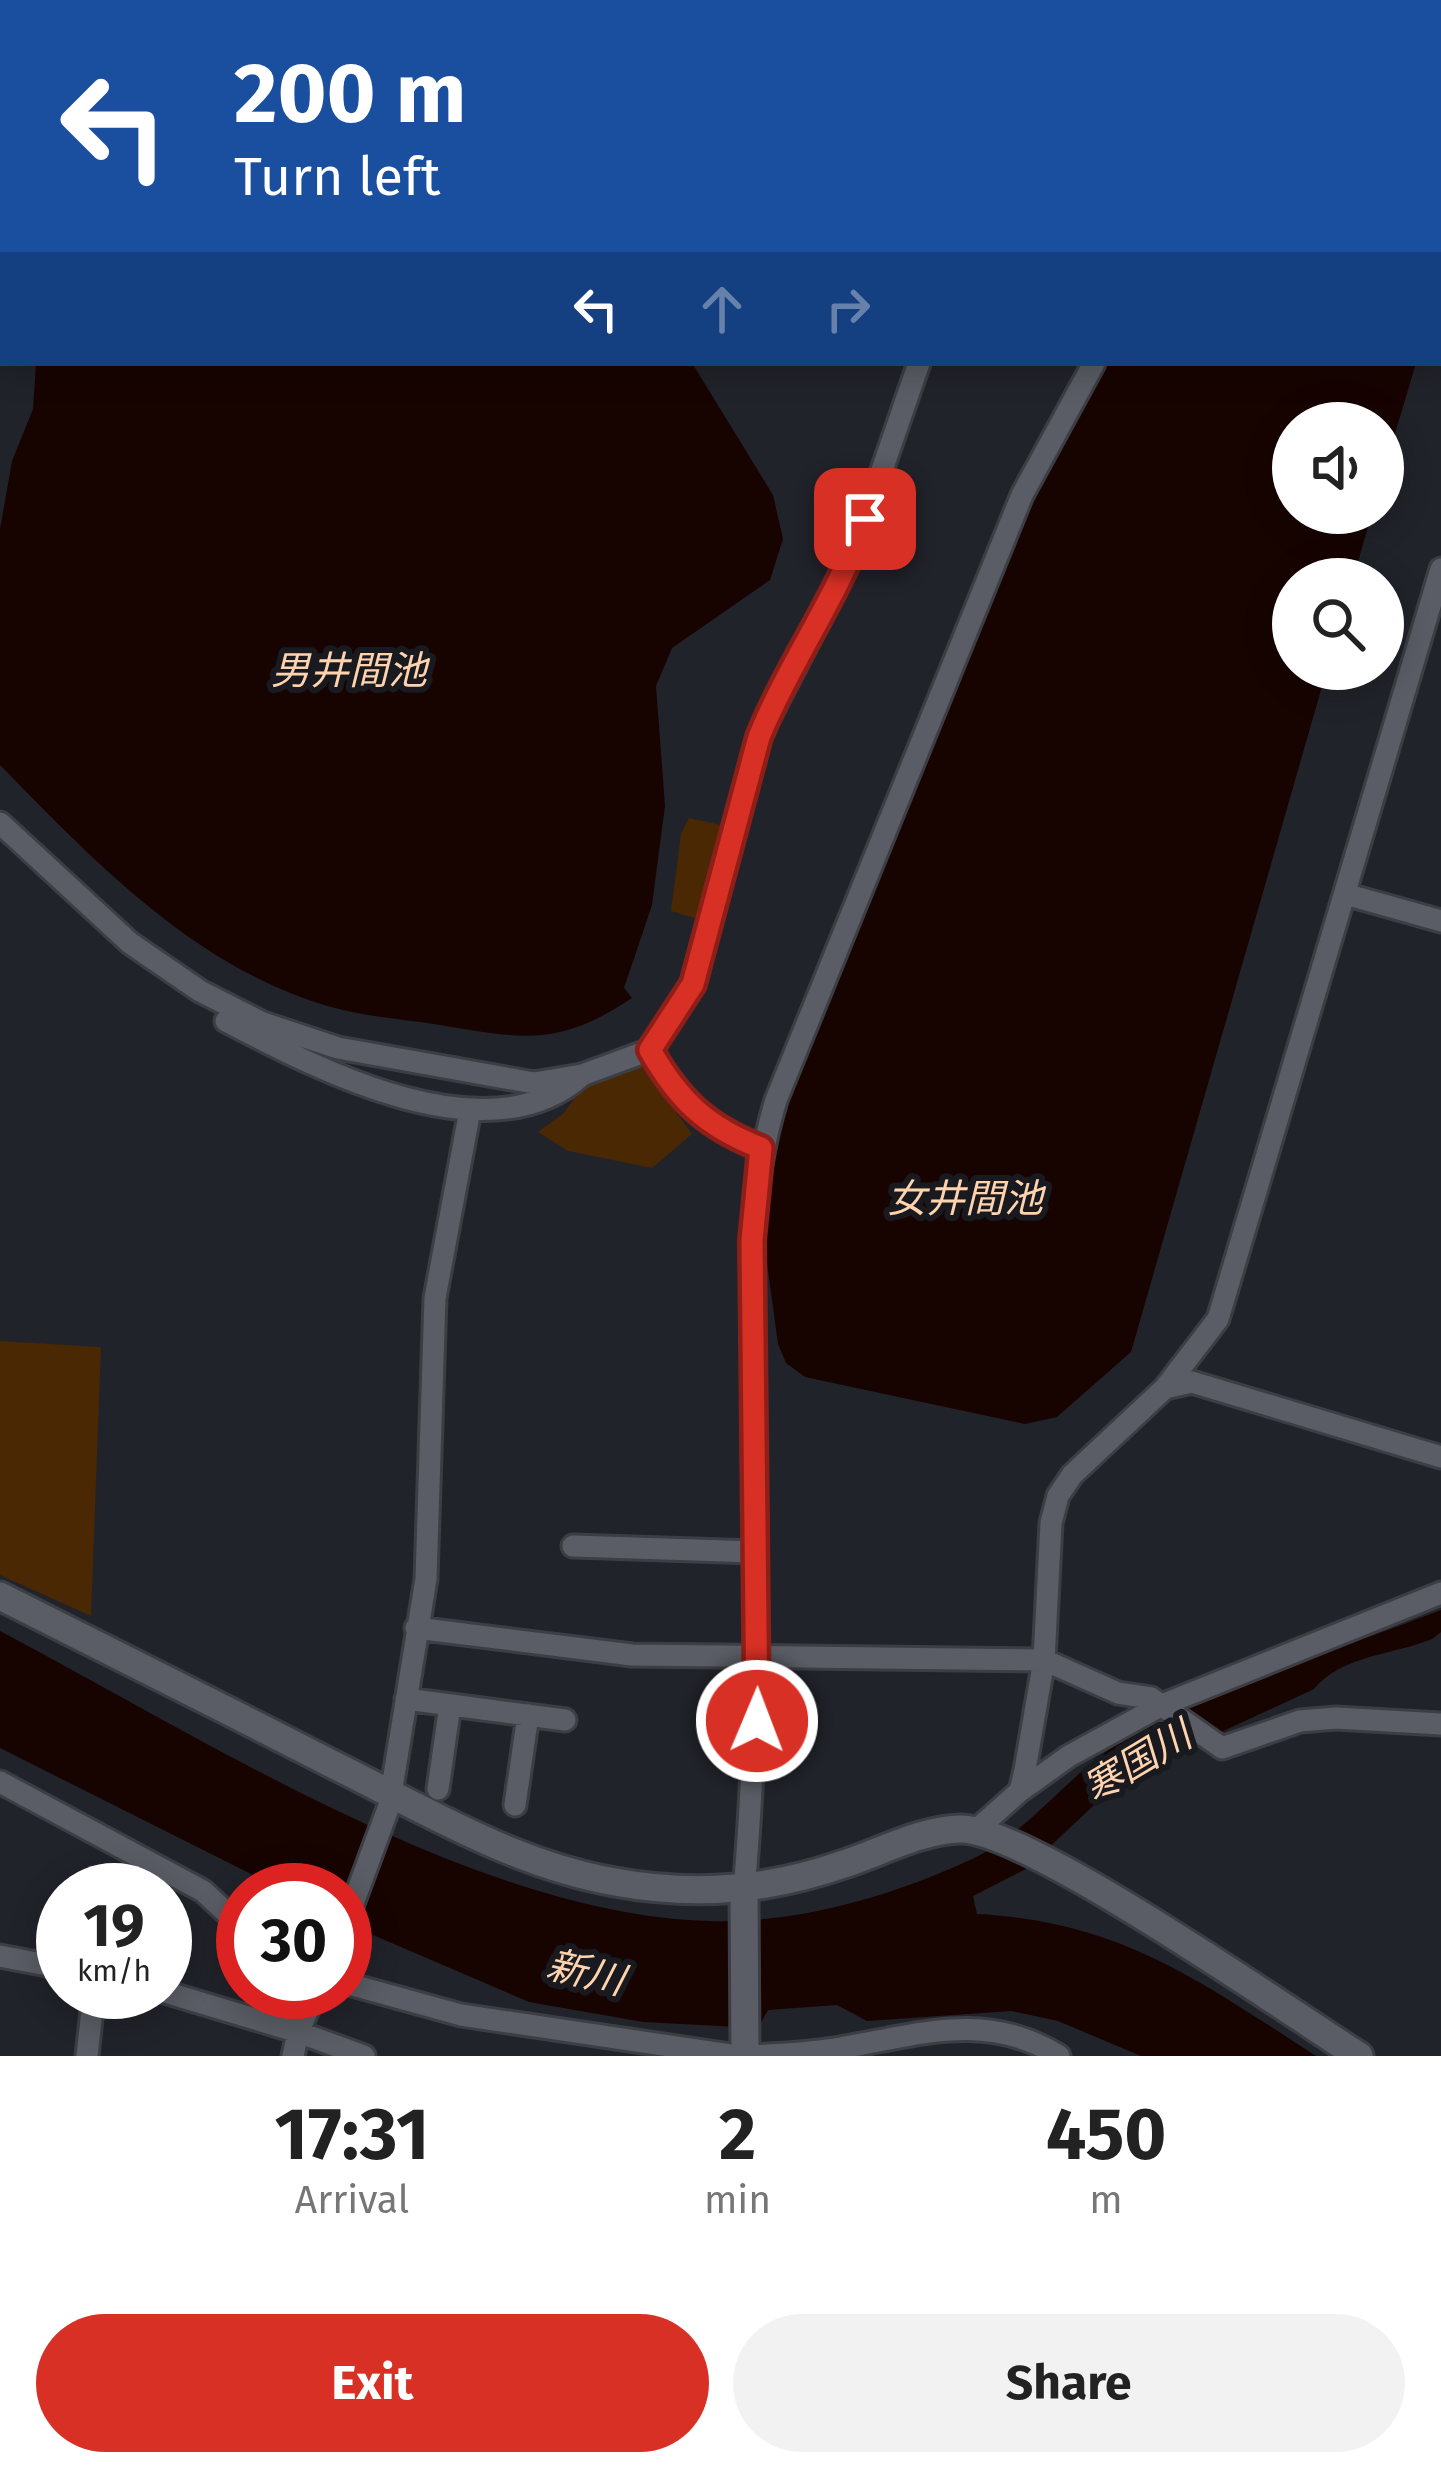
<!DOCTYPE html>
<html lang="en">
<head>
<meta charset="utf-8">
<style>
	body { margin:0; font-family:"Fira Sans","Noto Sans JP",sans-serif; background:#f2f2f2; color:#222; height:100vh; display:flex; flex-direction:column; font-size:45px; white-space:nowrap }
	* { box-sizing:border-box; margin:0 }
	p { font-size:39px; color:#767676 }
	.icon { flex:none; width:66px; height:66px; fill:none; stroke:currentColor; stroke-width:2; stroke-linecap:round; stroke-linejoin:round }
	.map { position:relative; height:2056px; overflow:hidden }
	.sheet { display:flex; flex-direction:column; background:#fff; flex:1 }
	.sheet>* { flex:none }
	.banner { position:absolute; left:0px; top:0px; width:1443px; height:366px; box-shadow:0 6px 30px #0003; background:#1a4fa0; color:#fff; overflow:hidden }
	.fabs { position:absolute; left:1272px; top:402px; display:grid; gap:24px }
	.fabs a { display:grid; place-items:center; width:132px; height:132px; border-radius:50%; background:#fff; box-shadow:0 6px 30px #0003; font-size:60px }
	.speed { position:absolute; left:36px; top:1863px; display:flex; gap:24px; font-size:60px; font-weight:700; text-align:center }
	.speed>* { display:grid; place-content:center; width:156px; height:156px; border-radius:50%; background:#fff; box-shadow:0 6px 30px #0003; line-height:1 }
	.speed small { font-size:30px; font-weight:400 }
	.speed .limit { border:18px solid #d22; background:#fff; color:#111 }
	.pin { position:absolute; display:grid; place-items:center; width:102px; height:102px; color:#fff; margin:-51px; border-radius:24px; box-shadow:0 6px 18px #0006 }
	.me { position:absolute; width:132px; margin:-66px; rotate:1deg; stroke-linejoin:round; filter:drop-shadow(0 0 9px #0008) }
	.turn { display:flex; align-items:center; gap:42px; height:252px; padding:0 36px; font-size:54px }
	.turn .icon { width:156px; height:156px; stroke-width:2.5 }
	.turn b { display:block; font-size:84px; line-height:102px }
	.lanes { display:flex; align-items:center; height:114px; padding:0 36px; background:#0003; justify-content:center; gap:60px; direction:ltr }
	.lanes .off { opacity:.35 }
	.eta { display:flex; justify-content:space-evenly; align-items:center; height:204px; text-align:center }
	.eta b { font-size:72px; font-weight:700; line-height:84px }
	.action { display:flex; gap:24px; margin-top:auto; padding:24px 36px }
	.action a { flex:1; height:138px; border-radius:72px; background:#d93025; color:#fff; font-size:48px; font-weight:700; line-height:138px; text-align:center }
	.action a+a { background:#f2f2f2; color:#222 }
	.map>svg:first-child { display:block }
	.green { fill:#492803 }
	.water { fill:#170400 }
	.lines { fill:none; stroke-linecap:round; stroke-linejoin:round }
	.street-casing { stroke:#3c3e44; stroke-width:27 }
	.secondary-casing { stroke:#3c3e44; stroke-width:33 }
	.street { stroke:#5a5d65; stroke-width:21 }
	.secondary { stroke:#5a5d65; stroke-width:27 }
	.route-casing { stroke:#8d1f18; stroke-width:30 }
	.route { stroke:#d93025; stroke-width:21 }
	.labels { text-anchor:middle; stroke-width:12; stroke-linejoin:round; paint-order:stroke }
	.water-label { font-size:39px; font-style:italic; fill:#ffd3ad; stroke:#181a20 }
</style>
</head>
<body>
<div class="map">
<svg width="1441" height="2056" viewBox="0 0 1441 2056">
	<rect width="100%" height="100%" fill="#21232a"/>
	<path class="green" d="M689,818L730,827L704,921L671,911L681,834Z
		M634,1064L645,1069L692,1134L652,1168L568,1151L538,1132L563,1114L587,1081Z
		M0,1341L101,1347L91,1616L0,1575Z"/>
	<path class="water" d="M49,0H878L49,3Z
		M36,363H692L773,495L783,539L770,580L672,648L656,686L665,806L652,905L624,988L632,998C559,1047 523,1039 440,1025C404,1019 366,1017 331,1007C195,968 95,862 0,765V529L12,461L33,409Z
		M1101,363H1416L1383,474V423H1293V513H1372L1353,579H1293V669H1327L1131,1352L1057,1417L1025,1424L805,1377L786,1363L778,1344L759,1204L770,1141L1025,503Z
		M1441,1610V1632L1432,1639C1393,1655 1342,1655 1314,1689L1124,1777L1026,1869L973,1896L977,1914C1120,1921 1200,1981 1316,2056H1141L1058,2021L1011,2011L867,2021L837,2005L768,2010L758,2028L643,2022L529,2002L345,1923V1890H283L0,1748V1631C203,1738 478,1915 709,1921C797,1924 893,1896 972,1859C1032,1831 1071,1769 1129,1737C1226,1683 1338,1650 1441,1610Z"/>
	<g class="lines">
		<defs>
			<path id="street" d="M1053,3L1055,0
				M1303,3L1304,0
				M1440,206H1441
				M0,823L130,943L200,991L263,1023L338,1048L534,1083L582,1075L650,1050L693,984L759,737L852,557L919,363
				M1345,894L1441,921
				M226,1021C319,1070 488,1158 581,1076
				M650,1050C679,1101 707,1127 761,1148
				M1165,1388L1218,1319L1441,569
				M573,1546L756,1552
				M416,1628L632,1655L1044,1660L1118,1693L1151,1698L1222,1748L1300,1721L1336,1718L1441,1724
				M406,1699L565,1720
				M0,1782L203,1891L243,1928
				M438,1789L450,1705
				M1020,1791L1069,1756L1162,1705L1441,1593
				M515,1805L528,1715
				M975,1831L1020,1791L1025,1770L1044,1660L1051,1523L1058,1496L1072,1475L1165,1388L1192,1382L1441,1457
				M744,1890C757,1744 757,1600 755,1453C753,1334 741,1215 776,1100L1022,495L1094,363
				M345,1925L389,1806L426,1579L435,1298L470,1110
				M0,1956L63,1968
				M345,1983L461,2015L737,2056
				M165,1992L298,2032L316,1992
				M87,2056L94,1992
				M293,2056L298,2032L364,2056
				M755,2056C783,2054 812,2053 840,2048C918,2035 986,2010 1059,2056"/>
			<path id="secondary" d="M0,1596C113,1653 227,1710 340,1768C428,1812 517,1865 615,1882C697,1897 770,1890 847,1863C883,1851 921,1830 960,1829C1025,1827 1289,2012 1359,2056
				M744,1890L745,2056"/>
		</defs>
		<use href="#street" class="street-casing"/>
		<use href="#secondary" class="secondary-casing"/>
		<use href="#street" class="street"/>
		<use href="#secondary" class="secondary"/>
	</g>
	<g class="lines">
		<defs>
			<path id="route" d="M757,1721L752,1240L761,1148C707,1127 679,1101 650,1050L693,984L759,737C790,661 838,597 865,519"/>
		</defs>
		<use href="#route" class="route-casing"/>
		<use href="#route" class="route"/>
	</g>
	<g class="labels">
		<g class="water-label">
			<text x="349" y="684">男井間池</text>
			<text x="965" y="1212">女井間池</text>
			<text transform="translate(1137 1761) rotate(-31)" y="14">寒国川</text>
			<text transform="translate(586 1972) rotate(13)" y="14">新川</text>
		</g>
	</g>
</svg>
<div class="fabs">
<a><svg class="icon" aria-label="sound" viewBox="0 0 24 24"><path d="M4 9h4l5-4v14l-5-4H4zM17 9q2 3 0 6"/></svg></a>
<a><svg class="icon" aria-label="search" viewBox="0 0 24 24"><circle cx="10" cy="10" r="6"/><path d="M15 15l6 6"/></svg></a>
</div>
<div class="speed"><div>19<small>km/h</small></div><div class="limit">30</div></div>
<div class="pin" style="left:865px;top:519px;background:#d93025"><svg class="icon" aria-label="arrive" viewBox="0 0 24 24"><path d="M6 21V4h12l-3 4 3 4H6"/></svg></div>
<svg class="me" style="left:757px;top:1721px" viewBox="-20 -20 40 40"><circle r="17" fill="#d93025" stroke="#fff" stroke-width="3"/><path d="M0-11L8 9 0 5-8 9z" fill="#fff"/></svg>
<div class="banner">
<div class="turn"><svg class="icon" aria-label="left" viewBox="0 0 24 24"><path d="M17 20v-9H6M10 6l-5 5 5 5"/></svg><div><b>200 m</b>Turn left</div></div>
<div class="lanes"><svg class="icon" aria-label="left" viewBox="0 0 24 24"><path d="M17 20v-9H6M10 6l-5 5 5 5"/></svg><svg class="icon off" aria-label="ahead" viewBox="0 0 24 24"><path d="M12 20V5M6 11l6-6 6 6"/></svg><svg class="icon off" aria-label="right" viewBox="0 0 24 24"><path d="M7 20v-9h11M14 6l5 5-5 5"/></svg></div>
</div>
</div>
<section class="sheet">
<div class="eta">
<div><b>17:31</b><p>Arrival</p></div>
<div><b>2</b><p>min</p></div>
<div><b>450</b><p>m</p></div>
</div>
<div class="action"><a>Exit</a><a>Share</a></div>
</section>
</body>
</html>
